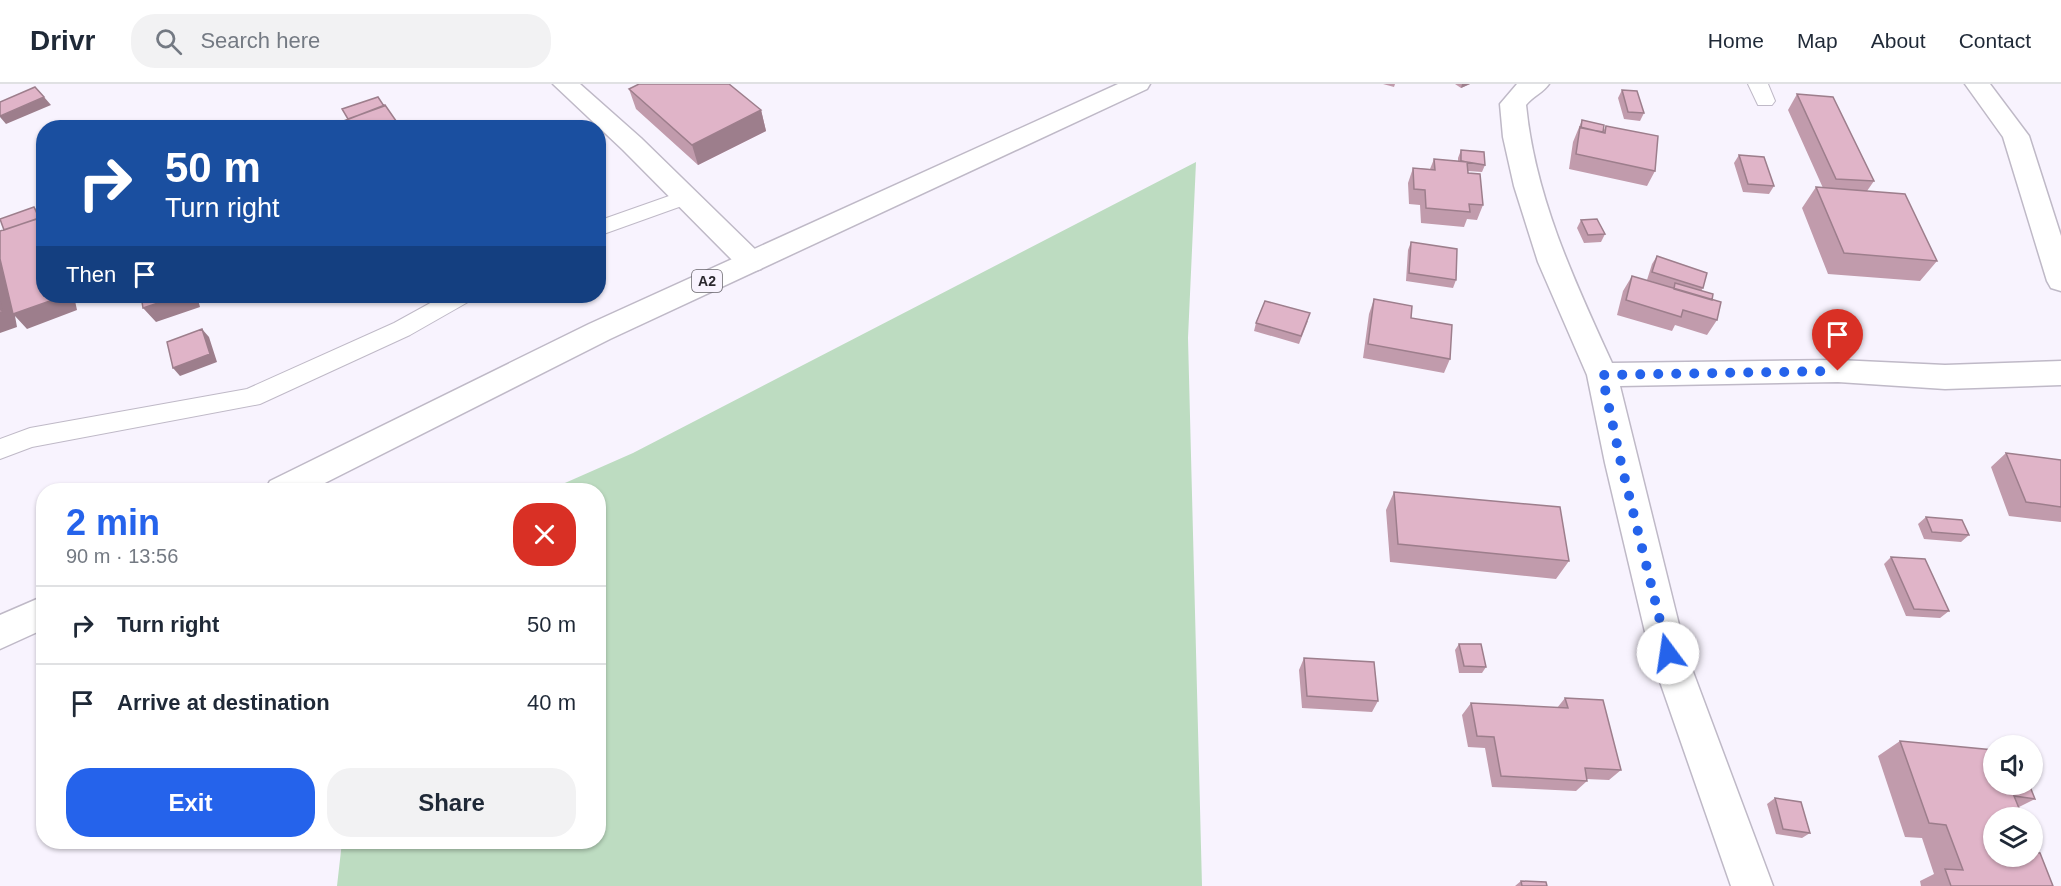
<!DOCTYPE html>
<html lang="en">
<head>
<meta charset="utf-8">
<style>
	body { margin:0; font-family:Helvetica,sans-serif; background:#f2f2f3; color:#1f2937; height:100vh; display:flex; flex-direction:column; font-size:22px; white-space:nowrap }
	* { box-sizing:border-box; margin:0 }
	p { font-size:20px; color:#747a83 }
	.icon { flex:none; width:33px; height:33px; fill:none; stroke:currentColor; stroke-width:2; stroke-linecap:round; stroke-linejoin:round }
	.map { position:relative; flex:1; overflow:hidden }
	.sheet { position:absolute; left:36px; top:399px; width:570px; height:366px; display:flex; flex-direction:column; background:#fff; border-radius:24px; box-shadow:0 2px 4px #0004 }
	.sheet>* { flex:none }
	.hud { position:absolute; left:36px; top:36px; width:570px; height:183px; border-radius:24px; box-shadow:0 2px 4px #0004; background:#1a4fa0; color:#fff; overflow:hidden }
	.buttons { position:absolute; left:1983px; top:651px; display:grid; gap:12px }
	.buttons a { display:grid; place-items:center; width:60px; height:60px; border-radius:50%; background:#fff; box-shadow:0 2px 4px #0004; font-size:30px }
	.pin { position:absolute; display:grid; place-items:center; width:51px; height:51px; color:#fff; margin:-62px -26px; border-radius:50% 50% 50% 0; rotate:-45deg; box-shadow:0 0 6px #0007 }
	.pin .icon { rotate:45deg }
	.me { position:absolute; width:66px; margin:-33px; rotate:346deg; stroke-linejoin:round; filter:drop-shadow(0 0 4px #0008) }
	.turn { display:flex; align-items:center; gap:21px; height:126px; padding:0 30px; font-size:27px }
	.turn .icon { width:78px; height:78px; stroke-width:2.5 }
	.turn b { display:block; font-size:42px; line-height:51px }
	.then { display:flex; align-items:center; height:57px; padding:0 30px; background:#0003; gap:12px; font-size:22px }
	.round { display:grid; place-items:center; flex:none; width:63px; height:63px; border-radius:24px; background:#f2f2f3 }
	.headline { display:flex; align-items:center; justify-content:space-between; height:102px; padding:0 30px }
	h1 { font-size:36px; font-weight:700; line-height:45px; color:#2563eb }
	.cta { display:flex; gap:12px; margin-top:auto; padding:12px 30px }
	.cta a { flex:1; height:69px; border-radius:24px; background:#2563eb; color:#fff; font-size:24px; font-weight:700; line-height:69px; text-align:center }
	.cta a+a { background:#f2f2f3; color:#1f2937 }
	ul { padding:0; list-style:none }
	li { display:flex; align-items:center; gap:18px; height:78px; padding:0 30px; border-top:2px solid #e0e1e3 }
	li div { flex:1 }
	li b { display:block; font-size:22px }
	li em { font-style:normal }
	header { display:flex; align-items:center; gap:36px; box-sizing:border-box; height:84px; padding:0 30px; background:#fff; border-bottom:2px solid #e0e1e3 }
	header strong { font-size:28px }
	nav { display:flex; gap:33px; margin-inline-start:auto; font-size:21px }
	.search { width:420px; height:54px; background:#f2f2f3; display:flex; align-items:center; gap:15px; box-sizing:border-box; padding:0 21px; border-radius:24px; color:#747a83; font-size:22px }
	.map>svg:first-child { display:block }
	.green { fill:#bddcc1 }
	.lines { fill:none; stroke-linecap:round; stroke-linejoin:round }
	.lane-casing { stroke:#bfb9c7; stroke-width:2 }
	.street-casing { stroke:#bfb9c7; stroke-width:3 }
	.primary-casing { stroke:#bfb9c7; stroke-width:3 }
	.lane { fill:#fff; fill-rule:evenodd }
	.street { fill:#fff; fill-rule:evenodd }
	.primary { fill:#fff; fill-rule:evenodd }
	.wall { fill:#c19bac }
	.shaded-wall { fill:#9d7e8c }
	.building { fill:#e0b4c8; stroke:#9d7e8c; stroke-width:1.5 }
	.route { stroke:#2563eb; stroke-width:10; stroke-dasharray:0 18 }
	.labels { text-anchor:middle; stroke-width:4.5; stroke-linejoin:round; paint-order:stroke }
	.shield { fill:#f8f3fe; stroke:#68656c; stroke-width:1.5 }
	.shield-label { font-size:14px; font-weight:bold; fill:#2a282d }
</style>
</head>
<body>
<header>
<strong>Drivr</strong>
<div class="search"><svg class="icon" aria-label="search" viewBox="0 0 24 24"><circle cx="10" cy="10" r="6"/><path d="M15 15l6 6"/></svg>Search here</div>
<nav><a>Home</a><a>Map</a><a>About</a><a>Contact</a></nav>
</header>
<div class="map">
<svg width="2061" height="802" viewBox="0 0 2061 802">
	<rect width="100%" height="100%" fill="#f8f3fe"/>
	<path class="green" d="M1196,78L1188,254L1202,802H337L342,758H598V406H549L633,369Z"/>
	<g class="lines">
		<defs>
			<path id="lane" d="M1748,0H1768L1775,17L1772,21H1758Z
				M686,106L693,108L696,113L693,118L598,152V137Z
				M443,212H471L468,218L410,251L260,320L32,363L0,375V355L30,344L247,305L394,239Z"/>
			<path id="street" d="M553,0H580L641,54L761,171L765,178L761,185L751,188L741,185L623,66Z
				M1517,0H1549C1543,9 1533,12 1526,21C1535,113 1574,196 1612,279L1838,276L1945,281L2061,277V301L1945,305L1838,298L1620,302L1686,569L1773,802H1731L1650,569L1605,379L1587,291L1538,178L1514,102L1503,53L1500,20Z
				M1965,0H1990L2029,52L2061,152V207L2051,204L2047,197L2003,53Z"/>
			<path id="primary" d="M1118,0H1150L1147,5L610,255L311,406H265L270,397L589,240Z
				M44,512V545L0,565V531Z"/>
		</defs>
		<use href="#lane" class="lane-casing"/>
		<use href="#street" class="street-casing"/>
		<use href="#primary" class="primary-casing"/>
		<use href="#lane" class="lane"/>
		<use href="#street" class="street"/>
		<use href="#primary" class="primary"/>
	</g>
	<path class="wall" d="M1383,0H1395L1394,3Z
		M1455,0H1470L1461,4Z
		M629,5L761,26L766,47L698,81L636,25Z
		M1622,6L1644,29L1640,37L1624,35L1618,14Z
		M1797,10L1874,97L1867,107L1937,177L1920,197L1828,190L1802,124L1816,103L1823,104L1788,26Z
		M1582,36L1603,48L1606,42L1655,87L1647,102L1569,85L1573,58Z
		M1461,66L1485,81L1482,88L1468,87L1483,121L1477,136L1467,135L1464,143L1421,139L1420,121L1409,120L1408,99L1413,84L1430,85L1434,75L1458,77V74Z
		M1739,71L1774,102L1769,110L1743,108L1734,79Z
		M1581,136L1605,150L1601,158L1584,159L1577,144Z
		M1411,158L1456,196L1453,204L1406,197L1408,166Z
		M1657,172L1703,204L1701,207L1712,216L1717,236L1707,251L1675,241L1672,247L1617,231L1623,207L1632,192L1672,204L1647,196L1652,180Z
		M1374,215L1411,234L1450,275L1444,289L1363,274L1369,230Z
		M1308,237L1299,260L1254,247L1256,239Z
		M2006,369L2061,376V438L2009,432L1991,383Z
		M1394,408L1569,477L1556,495L1390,478L1386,426Z
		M1926,433L1969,451L1961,458L1924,455L1918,440Z
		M1891,473L1949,527L1940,534L1906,532L1884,480Z
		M1459,560L1486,583L1482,589H1459L1455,566Z
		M1304,574L1378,617L1372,628L1302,624L1299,586Z
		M1565,614L1621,686L1609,696L1586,695L1587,697L1576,707L1492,703L1485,664L1468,663L1462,631L1471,619L1557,624Z
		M1900,657L2035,715L2019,723L1994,734L2053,802H1921L1920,797L1934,790L1922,754L1905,753L1878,672Z
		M1775,714L1810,749L1802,754L1776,750L1767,720Z
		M1521,797L1547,802H1515Z"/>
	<path class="shaded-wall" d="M1462,0H1470L1461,4Z
		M44,13L51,21L6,40L0,33V32Z
		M761,26L766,47L698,81L692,61Z
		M34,123L41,131L44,137L39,134Z
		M0,174L64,212H74L77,226L27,245L15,232L17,243L0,249Z
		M179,212H197L200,223L156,238L143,224Z
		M202,245L209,253L217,278L180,292L173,284Z"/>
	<path class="building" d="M639,0H729L761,26L692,61L629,5Z
		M35,3L44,13L0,32V18Z
		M1622,6L1637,7L1644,29L1628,28Z
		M1797,10L1833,13L1874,97L1836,95Z
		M378,13L384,22L348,35L342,25Z
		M385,21L401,44H338L336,40Z
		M1582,36L1604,41L1603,48L1581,44Z
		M1606,42L1658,52L1655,87L1576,70L1580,43L1605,49Z
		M1461,66L1484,68L1485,81L1461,77Z
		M1739,71L1764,73L1774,102L1748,100Z
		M1434,75L1467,78L1468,89L1480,90L1483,121L1469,120L1470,128L1426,124L1425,106L1414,105L1413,84L1435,86Z
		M1816,103L1905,110L1937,177L1844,169Z
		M34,123L39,134L4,146L0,135Z
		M43,133L44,212H64L13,230L0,175V147Z
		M1597,135L1605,150L1588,151L1581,136Z
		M1411,158L1457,165L1456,196L1409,189Z
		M1657,172L1707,189L1703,204L1652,188Z
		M1632,192L1721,218L1717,236L1683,226L1681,233L1626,216Z
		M1675,199L1713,210L1712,216L1674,205Z
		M141,212H179L143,224Z
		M1374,215L1412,222L1411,234L1452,241L1450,275L1368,260Z
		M1265,217L1310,229L1301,252L1256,239Z
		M0,218L2,228L0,229Z
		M202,245L210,270L173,284L167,258Z
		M2006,369L2061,376V423L2026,418Z
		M1394,408L1560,423L1569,477L1398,460Z
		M1926,433L1962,436L1969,451L1932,448Z
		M1891,473L1925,475L1949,527L1914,525Z
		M1459,560H1481L1486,583L1464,582Z
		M1304,574L1374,578L1378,617L1307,612Z
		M1565,614L1603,616L1621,686L1585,684L1587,697L1501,692L1494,653L1477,652L1471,619L1568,624Z
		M1900,657L1994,666V700H2029L2035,715L2014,712L2023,734H1994V772H2032V768L2040,769L2053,802H1951L1945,785L1963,786L1946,741L1929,739Z
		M1775,714L1801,718L1810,749L1783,745Z
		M1521,797L1546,798L1547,802H1522Z"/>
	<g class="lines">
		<path class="route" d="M1668,569L1621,379L1602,291L1838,287"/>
	</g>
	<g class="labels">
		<rect class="shield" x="692" y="186" width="30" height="22" rx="4.5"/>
		<g class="shield-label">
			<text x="707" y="202">A2</text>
		</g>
	</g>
</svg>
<div class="buttons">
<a><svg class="icon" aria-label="sound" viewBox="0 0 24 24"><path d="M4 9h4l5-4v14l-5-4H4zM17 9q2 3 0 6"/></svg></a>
<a><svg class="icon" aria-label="layers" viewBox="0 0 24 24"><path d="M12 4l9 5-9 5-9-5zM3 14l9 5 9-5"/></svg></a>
</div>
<div class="pin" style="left:1838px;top:287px;background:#d93025"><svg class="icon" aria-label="arrive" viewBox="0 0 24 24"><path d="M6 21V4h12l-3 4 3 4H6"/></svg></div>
<svg class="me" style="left:1668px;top:569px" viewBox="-20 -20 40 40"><circle r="19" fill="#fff"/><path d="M0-13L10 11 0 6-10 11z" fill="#2563eb"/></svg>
<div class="hud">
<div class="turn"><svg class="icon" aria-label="right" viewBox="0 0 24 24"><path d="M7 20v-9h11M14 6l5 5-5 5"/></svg><div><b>50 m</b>Turn right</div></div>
<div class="then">Then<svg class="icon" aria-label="arrive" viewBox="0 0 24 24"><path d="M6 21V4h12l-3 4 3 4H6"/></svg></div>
</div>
<section class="sheet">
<div class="headline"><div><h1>2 min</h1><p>90 m · 13:56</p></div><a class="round" style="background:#d93025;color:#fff"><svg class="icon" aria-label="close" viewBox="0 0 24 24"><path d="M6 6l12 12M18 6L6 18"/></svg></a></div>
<ul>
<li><svg class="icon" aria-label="right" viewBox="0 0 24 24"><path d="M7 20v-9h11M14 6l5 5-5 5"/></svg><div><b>Turn right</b></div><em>50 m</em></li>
<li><svg class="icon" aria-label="arrive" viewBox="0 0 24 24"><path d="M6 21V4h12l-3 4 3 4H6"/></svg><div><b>Arrive at destination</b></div><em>40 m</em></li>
</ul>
<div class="cta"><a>Exit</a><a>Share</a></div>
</section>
</div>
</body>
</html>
